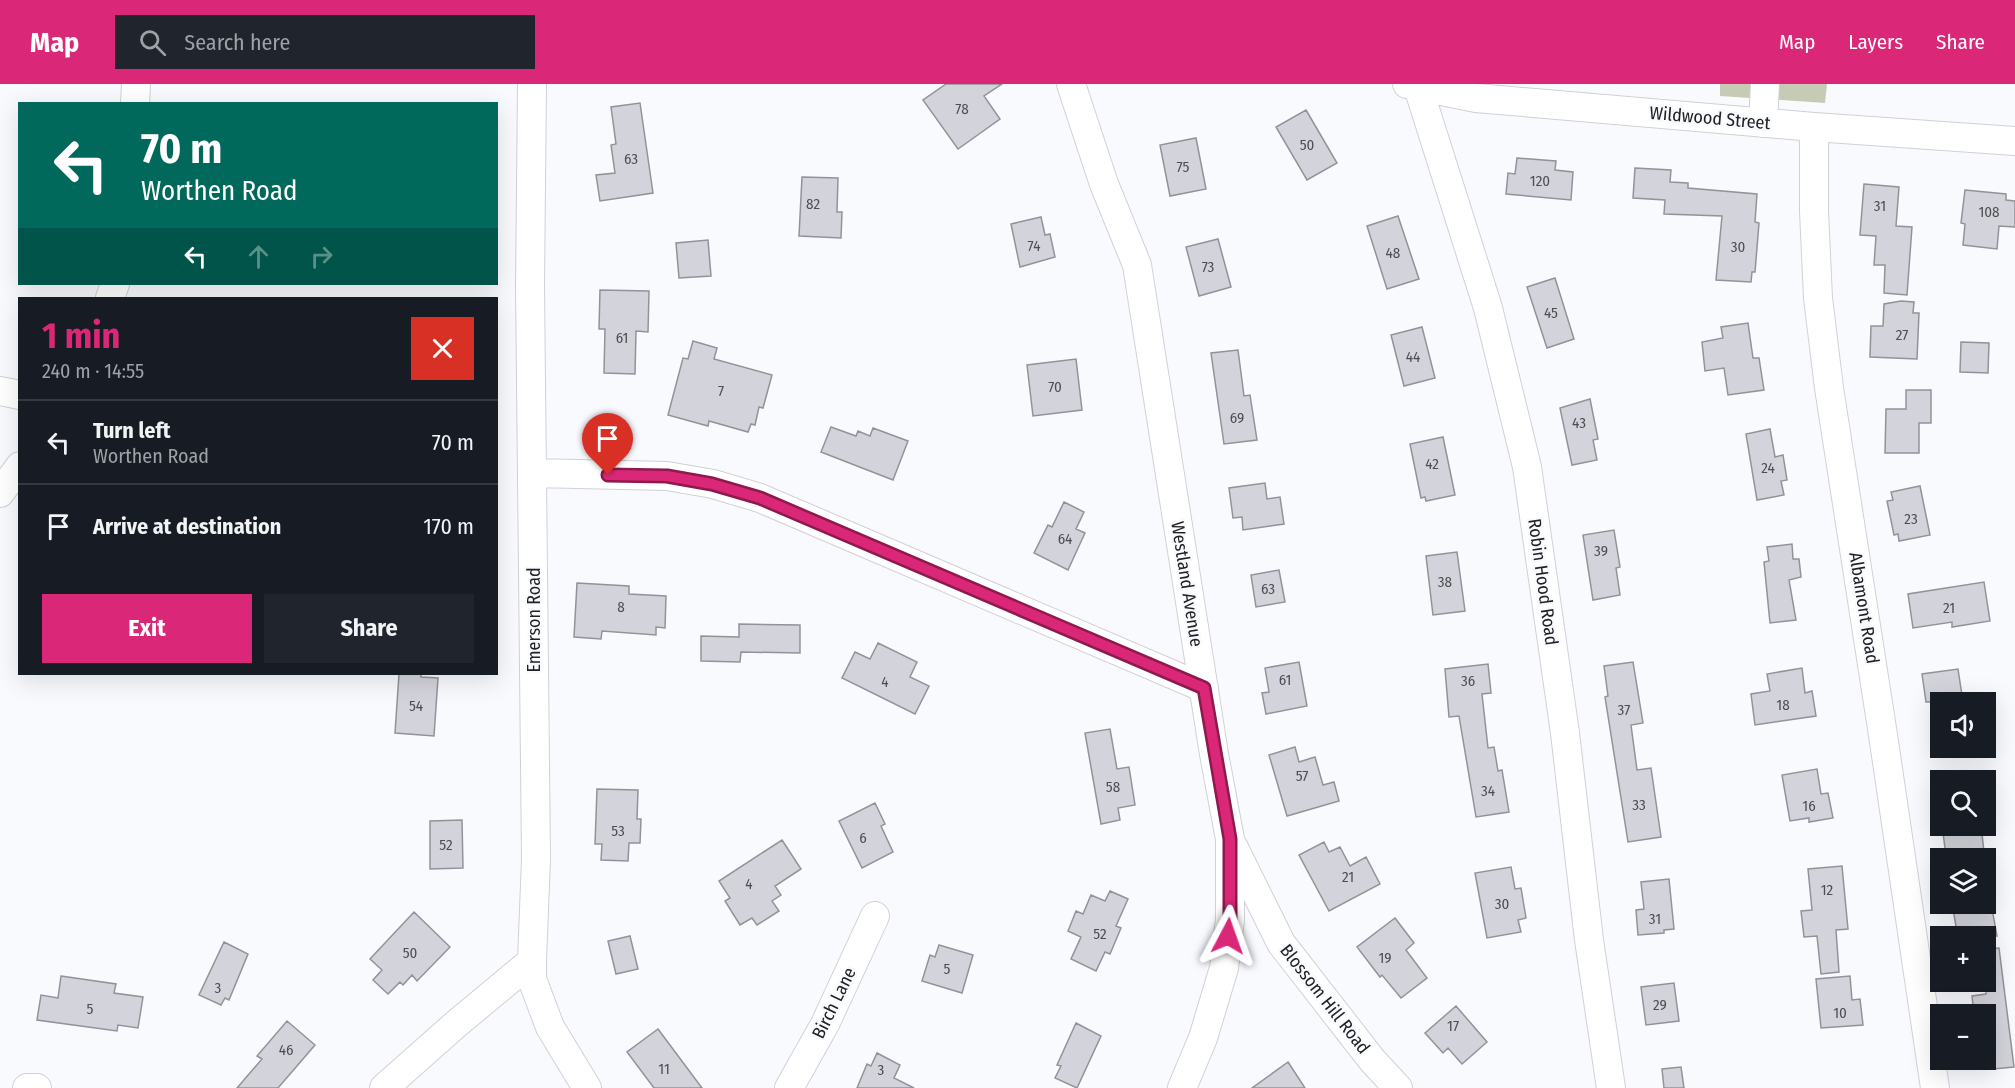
<!DOCTYPE html>
<html lang="en">
<head>
<meta charset="utf-8">
<style>
	body { margin:0; font-family:"Fira Sans Condensed",sans-serif; background:#20242c; color:#f1f3f6; height:100vh; display:flex; flex-direction:column; font-size:22px; white-space:nowrap }
	* { box-sizing:border-box; margin:0 }
	p { font-size:20px; color:#9ea1a6 }
	.icon { flex:none; width:33px; height:33px; fill:none; stroke:currentColor; stroke-width:2; stroke-linecap:round; stroke-linejoin:round }
	.map { position:relative; flex:1; overflow:hidden }
	.drawer { position:absolute; left:18px; top:213px; width:480px; height:378px; display:flex; flex-direction:column; background:#171b24; border-radius:0px; box-shadow:0 6px 24px #0002 }
	.drawer>* { flex:none }
	.hud { position:absolute; left:18px; top:18px; width:480px; height:183px; border-radius:0px; box-shadow:0 6px 24px #0002; background:#00695c; color:#fff; overflow:hidden }
	.tools { position:absolute; left:1930px; top:608px; display:grid; gap:12px }
	.tools a { display:grid; place-items:center; width:66px; height:66px; border-radius:0px; background:#171b24; box-shadow:0 6px 24px #0002; font-size:30px }
	.pin { position:absolute; display:grid; place-items:center; width:51px; height:51px; color:#fff; margin:-62px -26px; border-radius:50% 50% 50% 0; rotate:-45deg; box-shadow:0 0 6px #0007 }
	.pin .icon { rotate:45deg }
	.me { position:absolute; width:66px; margin:-33px; rotate:4deg; stroke-linejoin:round; filter:drop-shadow(0 0 4px #0008) }
	.turn { display:flex; align-items:center; gap:21px; height:126px; padding:0 24px; font-size:27px }
	.turn .icon { width:78px; height:78px; stroke-width:2.5 }
	.turn b { display:block; font-size:42px; line-height:51px }
	.lanes { display:flex; align-items:center; height:57px; padding:0 24px; background:#0003; justify-content:center; gap:30px; direction:ltr }
	.lanes .off { opacity:.35 }
	.round { display:grid; place-items:center; flex:none; width:63px; height:63px; border-radius:0px; background:#20242c }
	.overview { display:flex; align-items:center; justify-content:space-between; height:102px; padding:0 24px }
	h1 { font-size:36px; font-weight:700; line-height:45px; color:#db2777 }
	.action { display:flex; gap:12px; margin-top:auto; padding:12px 24px }
	.action a { flex:1; height:69px; border-radius:0px; background:#db2777; color:#fff; font-size:24px; font-weight:700; line-height:69px; text-align:center }
	.action a+a { background:#20242c; color:#f1f3f6 }
	ul { padding:0; list-style:none }
	li { display:flex; align-items:center; gap:18px; height:84px; padding:0 24px; border-top:2px solid #363941 }
	li div { flex:1 }
	li b { display:block; font-size:22px }
	li em { font-style:normal }
	header { display:flex; align-items:center; gap:36px; box-sizing:border-box; height:84px; padding:0 30px; background:#db2777; color:#fff }
	header strong { font-size:28px }
	nav { display:flex; gap:33px; margin-inline-start:auto; font-size:21px }
	.search { width:420px; height:54px; background:#20242c; display:flex; align-items:center; gap:15px; box-sizing:border-box; padding:0 21px; border-radius:0px; color:#9ea1a6; font-size:22px }
	.map>svg:first-child { display:block }
	.green { fill:#c7cbb6 }
	.building { fill:#d3d4db; stroke:#929399; stroke-width:1.5 }
	.lines { fill:none; stroke-linecap:round; stroke-linejoin:round }
	.minor-casing { stroke:#d0d1d8; stroke-width:30 }
	.minor { stroke:#fff; stroke-width:28 }
	.route-casing { stroke:#8e194d; stroke-width:15 }
	.route { stroke:#db2777; stroke-width:10 }
	.labels { text-anchor:middle; stroke-width:5; stroke-linejoin:round; paint-order:stroke }
	.number-label { font-size:15px; fill:#4d4e51 }
	.street-label { font-size:18px; fill:#202123; stroke:#f9fafe }
</style>
</head>
<body>
<header>
<strong>Map</strong>
<div class="search"><svg class="icon" aria-label="search" viewBox="0 0 24 24"><circle cx="10" cy="10" r="6"/><path d="M15 15l6 6"/></svg>Search here</div>
<nav><a>Map</a><a>Layers</a><a>Share</a></nav>
</header>
<div class="map">
<svg width="2015" height="1004" viewBox="0 0 2015 1004">
	<rect width="100%" height="100%" fill="#f9fafe"/>
	<path class="green" d="M1720,0H1827L1825,19L1720,12Z"/>
	<path class="building" d="M946,0H1002L984,12L1000,35L958,65L923,16Z
		M640,19L653,109L600,117L596,91L615,89L611,61L616,60L611,23Z
		M1306,26L1337,79L1307,96L1276,43Z
		M1196,54L1206,105L1170,112L1160,61Z
		M1517,74L1556,77L1555,86L1573,88L1571,116L1506,110L1508,89L1515,90Z
		M1635,84L1671,86L1670,98L1688,99V104L1757,110L1755,138L1759,139L1755,188H1752L1751,198L1716,196L1722,132L1664,130L1665,116L1633,114Z
		M802,93L838,94L837,128H842L841,154L799,152Z
		M1864,100L1899,103L1896,142L1912,143L1907,211L1884,209L1885,181H1874L1876,152L1860,151Z
		M1965,106L2006,110V116L2015,117V143L1999,142L1997,165L1963,161L1965,140L1961,139Z
		M1398,132L1419,195L1387,205L1367,142Z
		M1041,133L1045,151L1050,150L1055,173L1020,183L1011,140Z
		M1218,155L1231,203L1199,212L1186,163Z
		M708,156L711,192L679,194L676,159Z
		M1555,194L1574,255L1547,264L1527,203Z
		M600,206L649,207L648,248L636,247L635,290L604,289L605,245H599Z
		M1901,217L1914,218L1913,229H1919L1917,275L1870,273L1871,242H1883L1884,220Z
		M1748,239L1753,274H1759L1764,306L1728,311L1724,284L1705,287L1702,258L1723,254L1721,243Z
		M1422,243L1435,294L1404,302L1391,251Z
		M693,257L717,264L714,275L772,291L763,324L759,323L755,341L751,340L748,348L709,337L708,342L668,331L683,274L688,275Z
		M1961,258L1989,259L1988,289L1960,288Z
		M1238,266L1244,312L1250,311L1257,356L1224,360L1211,269Z
		M1076,275L1082,326L1033,332L1027,281Z
		M1906,306H1931V339H1919V369H1885L1886,325H1906Z
		M1590,315L1598,355L1593,356L1597,376L1572,381L1560,324Z
		M831,343L856,352L858,347L870,352L873,344L908,357L893,396L821,368Z
		M1770,345L1775,373L1783,371L1787,396L1781,397L1784,411L1757,416L1746,350Z
		M1443,353L1455,411L1426,417L1425,413L1421,414L1410,360Z
		M1265,399L1267,415L1280,413L1284,440L1243,446L1242,433L1233,434L1229,404Z
		M1920,402L1930,451L1899,457L1898,450L1894,451L1887,417L1893,416L1891,408Z
		M1064,418L1084,428L1076,445L1085,449L1068,486L1034,469L1048,441L1052,443Z
		M1614,446L1620,483L1616,484L1620,511L1593,516L1583,451Z
		M1792,460L1793,475H1799L1801,493L1789,496L1796,536L1770,539L1764,478L1769,477L1767,463Z
		M1457,468L1465,527L1433,531L1426,472Z
		M1279,486L1285,518L1256,523L1251,491Z
		M1984,498L1990,537L1952,543V538L1913,544L1908,510Z
		M577,499L629,502V510L666,512L665,544L656,543V551L602,547L601,555L574,553Z
		M739,540L800,541V569L741,568L740,578L701,577V552L739,553Z
		M878,559L917,578L910,593L929,602L915,630L842,594L855,568L870,575Z
		M1299,578L1307,622L1266,630L1262,609L1269,608L1265,584Z
		M1633,578L1643,639L1631,641L1637,686L1651,684L1661,753L1628,758L1605,613L1608,612L1604,582Z
		M1488,580L1491,609L1482,610L1488,664L1494,663L1498,687L1502,686L1509,728L1476,733L1459,632L1449,633L1445,585Z
		M1802,584L1805,609L1812,607L1816,632L1755,641L1751,610L1770,607L1767,590Z
		M1958,585L1963,618H1926L1922,590Z
		M399,590H421V593L438,594L434,652L395,649Z
		M1110,645L1117,685L1129,683L1135,721L1118,724L1120,736L1101,740L1085,649Z
		M1295,663L1299,678L1315,673L1323,701L1334,698L1339,717L1287,732L1269,671Z
		M1817,685L1821,710L1828,709L1833,734L1809,738V734L1790,737L1782,691Z
		M597,705L638,706L637,735H641L640,759H629L628,777L601,776L602,760H595Z
		M875,719L885,740L881,742L893,768L862,784L839,737Z
		M462,736L463,784L430,785V737Z
		M1942,741H1981L1984,768L1946,772Z
		M782,756L801,785L775,802L781,811L772,817L779,827L757,841L752,834L740,841L725,817L730,814L719,797Z
		M1324,758L1329,768L1340,763L1350,782L1366,773L1380,800L1329,827L1299,771Z
		M1842,782L1848,845L1836,846L1839,888L1821,890L1817,852L1804,853L1801,827L1812,826L1808,785Z
		M1511,783L1515,805L1521,804L1526,834L1518,836L1521,848L1487,854L1475,789Z
		M1669,795L1674,845L1664,846V849L1638,851L1636,826L1644,825L1641,798Z
		M1110,807L1128,815L1116,842L1121,844L1110,870L1105,868L1096,887L1071,875L1081,853L1068,847L1076,827L1083,830L1091,811L1105,817Z
		M1952,819H1991L1997,852H1963L1962,847L1957,848Z
		M414,828L450,863L417,897L412,891L403,901L400,898L388,910L373,896L382,886L370,875Z
		M1395,834L1414,859L1406,866L1427,894L1401,914L1382,891L1380,893L1357,863Z
		M630,852L638,885L616,890L608,857Z
		M224,858L248,870L229,916L225,914L221,921L199,911Z
		M939,861L973,871L962,909L922,897L930,871L935,873Z
		M1999,864L2014,983L1993,985L1991,974L1986,975V930H1974L1972,912L1986,910V865Z
		M61,892L116,900L114,909L143,913L138,944L118,941L117,947L37,936L41,911L58,914Z
		M1850,892L1852,916L1860,915L1863,941L1821,944L1816,895Z
		M1674,899L1679,937L1646,941L1641,903Z
		M1456,922L1487,958L1462,980L1448,964L1443,969L1425,949Z
		M287,937L315,961L278,1004H237L262,975L257,972Z
		M1076,939L1101,952L1077,1004L1055,994L1061,982L1057,981Z
		M658,945L702,1004H654L627,968Z
		M877,969L900,981L894,994L914,1004H857L867,980L871,982Z
		M1288,978L1305,1004H1252Z
		M1681,983L1684,1004H1664L1662,985Z"/>
	<g class="lines">
		<defs>
			<path id="minor" d="M1071,0L1104,100L1137,181L1214,670L1230,755V836L1224,884L1203,954L1182,1004
				M1407,0L1476,14L1814,43L2015,57
				M1418,3L1488,224L1527,383L1565,649L1589,856L1611,1004
				M135,20L136,0
				M1763,39L1765,0
				M1814,43V127L1818,214L1829,304L1883,651L1935,1004
				M110,214L115,200
				M0,307L20,311
				M533,389L667,392L713,400L760,414L1204,604
				M0,409L20,382
				M1233,762L1281,859L1372,976L1398,1004
				M532,877V895L550,943L587,1004
				M27,1004H37
				M384,1004L455,941L532,877L536,775L530,203L532,0
				M789,1004L825,940L875,832"/>
		</defs>
		<use href="#minor" class="minor-casing"/>
		<use href="#minor" class="minor"/>
	</g>
	<g class="lines">
		<defs>
			<path id="route" d="M608,391L667,392L712,400L760,414L1204,604L1230,755V836L1228,852"/>
		</defs>
		<use href="#route" class="route-casing"/>
		<use href="#route" class="route"/>
	</g>
	<g class="labels">
		<g class="number-label">
			<text x="962" y="30">78</text>
			<text x="1307" y="66">50</text>
			<text x="631" y="80">63</text>
			<text x="1183" y="88">75</text>
			<text x="1540" y="102">120</text>
			<text x="813" y="125">82</text>
			<text x="1880" y="127">31</text>
			<text x="1989" y="133">108</text>
			<text x="1034" y="167">74</text>
			<text x="1738" y="168">30</text>
			<text x="1393" y="174">48</text>
			<text x="1208" y="188">73</text>
			<text x="1551" y="234">45</text>
			<text x="1902" y="256">27</text>
			<text x="622" y="259">61</text>
			<text x="1413" y="278">44</text>
			<text x="1055" y="308">70</text>
			<text x="721" y="312">7</text>
			<text x="1237" y="339">69</text>
			<text x="1579" y="344">43</text>
			<text x="1432" y="385">42</text>
			<text x="1768" y="389">24</text>
			<text x="1911" y="440">23</text>
			<text x="1065" y="460">64</text>
			<text x="1601" y="472">39</text>
			<text x="1445" y="503">38</text>
			<text x="1268" y="510">63</text>
			<text x="621" y="528">8</text>
			<text x="1949" y="529">21</text>
			<text x="1285" y="601">61</text>
			<text x="1468" y="602">36</text>
			<text x="885" y="603">4</text>
			<text x="1783" y="626">18</text>
			<text x="416" y="627">54</text>
			<text x="1624" y="631">37</text>
			<text x="1302" y="697">57</text>
			<text x="1113" y="708">58</text>
			<text x="1488" y="712">34</text>
			<text x="1639" y="726">33</text>
			<text x="1809" y="727">16</text>
			<text x="618" y="752">53</text>
			<text x="863" y="759">6</text>
			<text x="446" y="766">52</text>
			<text x="1348" y="798">21</text>
			<text x="749" y="805">4</text>
			<text x="1827" y="811">12</text>
			<text x="1502" y="825">30</text>
			<text x="1655" y="840">31</text>
			<text x="1100" y="855">52</text>
			<text x="410" y="874">50</text>
			<text x="1385" y="879">19</text>
			<text x="947" y="890">5</text>
			<text x="218" y="909">3</text>
			<text x="1660" y="926">29</text>
			<text x="90" y="930">5</text>
			<text x="1840" y="934">10</text>
			<text x="1453" y="947">17</text>
			<text x="286" y="971">46</text>
			<text x="664" y="990">11</text>
			<text x="881" y="991">3</text>
		</g>
		<g class="street-label">
			<text transform="translate(1710 34) rotate(5)" y="6">Wildwood Street</text>
			<text transform="translate(1543 498) rotate(82)" y="6">Robin Hood Road</text>
			<text transform="translate(1187 500) rotate(81)" y="6">Westland Avenue</text>
			<text transform="translate(1864 524) rotate(81)" y="6">Albamont Road</text>
			<text transform="translate(534 536) rotate(-90)" y="6">Emerson Road</text>
			<text transform="translate(1325 915) rotate(52)" y="6">Blossom Hill Road</text>
			<text transform="translate(834 919) rotate(-64)" y="6">Birch Lane</text>
		</g>
	</g>
</svg>
<div class="tools">
<a><svg class="icon" aria-label="sound" viewBox="0 0 24 24"><path d="M4 9h4l5-4v14l-5-4H4zM17 9q2 3 0 6"/></svg></a>
<a><svg class="icon" aria-label="search" viewBox="0 0 24 24"><circle cx="10" cy="10" r="6"/><path d="M15 15l6 6"/></svg></a>
<a><svg class="icon" aria-label="layers" viewBox="0 0 24 24"><path d="M12 4l9 5-9 5-9-5zM3 14l9 5 9-5"/></svg></a>
<a>+</a>
<a>−</a>
</div>
<div class="pin" style="left:608px;top:391px;background:#d93025"><svg class="icon" aria-label="arrive" viewBox="0 0 24 24"><path d="M6 21V4h12l-3 4 3 4H6"/></svg></div>
<svg class="me" style="left:1228px;top:852px" viewBox="-20 -20 40 40"><path d="M0-17L14 15 0 8-14 15z" fill="#db2777" stroke="#fff" stroke-width="4"/></svg>
<div class="hud">
<div class="turn"><svg class="icon" aria-label="left" viewBox="0 0 24 24"><path d="M17 20v-9H6M10 6l-5 5 5 5"/></svg><div><b>70 m</b>Worthen Road</div></div>
<div class="lanes"><svg class="icon" aria-label="left" viewBox="0 0 24 24"><path d="M17 20v-9H6M10 6l-5 5 5 5"/></svg><svg class="icon off" aria-label="ahead" viewBox="0 0 24 24"><path d="M12 20V5M6 11l6-6 6 6"/></svg><svg class="icon off" aria-label="right" viewBox="0 0 24 24"><path d="M7 20v-9h11M14 6l5 5-5 5"/></svg></div>
</div>
<section class="drawer">
<div class="overview"><div><h1>1 min</h1><p>240 m · 14:55</p></div><a class="round" style="background:#d93025;color:#fff"><svg class="icon" aria-label="close" viewBox="0 0 24 24"><path d="M6 6l12 12M18 6L6 18"/></svg></a></div>
<ul>
<li><svg class="icon" aria-label="left" viewBox="0 0 24 24"><path d="M17 20v-9H6M10 6l-5 5 5 5"/></svg><div><b>Turn left</b><p>Worthen Road</p></div><em>70 m</em></li>
<li><svg class="icon" aria-label="arrive" viewBox="0 0 24 24"><path d="M6 21V4h12l-3 4 3 4H6"/></svg><div><b>Arrive at destination</b></div><em>170 m</em></li>
</ul>
<div class="action"><a>Exit</a><a>Share</a></div>
</section>
</div>
</body>
</html>
